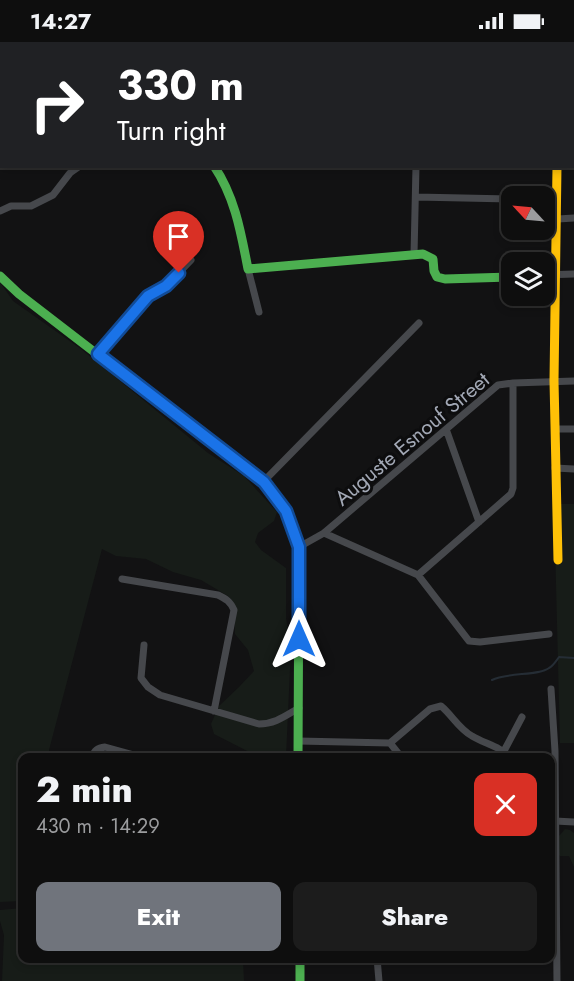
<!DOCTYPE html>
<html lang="en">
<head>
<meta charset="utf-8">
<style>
	body { margin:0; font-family:Jost,sans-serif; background:#1c1c1c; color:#f1f3f6; height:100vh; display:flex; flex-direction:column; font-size:22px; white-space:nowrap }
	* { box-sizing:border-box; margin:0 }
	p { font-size:20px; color:#9b9c9e }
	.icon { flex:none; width:33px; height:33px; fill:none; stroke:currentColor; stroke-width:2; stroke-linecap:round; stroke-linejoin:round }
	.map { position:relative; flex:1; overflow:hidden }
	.side { position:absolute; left:18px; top:711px; width:537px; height:210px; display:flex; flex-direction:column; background:#0e0e0e; border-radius:12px; box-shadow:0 3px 9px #0003,0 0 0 2px #2e2e2e }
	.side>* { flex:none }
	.banner { position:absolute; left:0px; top:0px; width:574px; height:126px; box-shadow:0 3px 9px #0003,0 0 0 2px #2e2e2e; background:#202124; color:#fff; overflow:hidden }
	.needle { width:39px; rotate:296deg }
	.controls { position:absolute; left:501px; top:144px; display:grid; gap:12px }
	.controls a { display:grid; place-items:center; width:54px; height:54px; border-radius:12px; background:#0e0e0e; box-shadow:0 3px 9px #0003,0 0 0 2px #2e2e2e; font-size:30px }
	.pin { position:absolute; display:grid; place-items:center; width:51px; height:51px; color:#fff; margin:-62px -26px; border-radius:50% 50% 50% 0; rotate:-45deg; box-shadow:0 0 6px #0007 }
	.pin .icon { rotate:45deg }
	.me { position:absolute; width:66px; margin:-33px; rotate:0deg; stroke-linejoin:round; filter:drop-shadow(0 0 4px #0008) }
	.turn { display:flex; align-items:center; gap:21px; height:126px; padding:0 18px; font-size:27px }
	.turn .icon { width:78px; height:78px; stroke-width:2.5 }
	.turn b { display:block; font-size:42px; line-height:51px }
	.round { display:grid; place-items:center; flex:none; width:63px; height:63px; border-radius:12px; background:#1c1c1c }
	.overview { display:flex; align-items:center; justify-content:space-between; height:102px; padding:0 18px }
	h1 { font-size:36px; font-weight:800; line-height:45px }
	.cta { display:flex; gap:12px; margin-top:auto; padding:12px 18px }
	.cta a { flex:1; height:69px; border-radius:12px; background:#70747c; color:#fff; font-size:24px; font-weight:800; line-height:69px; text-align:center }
	.cta a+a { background:#1c1c1c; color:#f1f3f6 }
	.status { display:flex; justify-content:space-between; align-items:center; height:42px; padding:0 30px; background:#0e0e0e; direction:ltr }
	.status svg { height:16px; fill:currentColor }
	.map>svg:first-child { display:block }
	.green { fill:#171c18 }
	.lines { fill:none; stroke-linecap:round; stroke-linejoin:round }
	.stream { stroke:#252d35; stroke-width:2 }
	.street { stroke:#46484c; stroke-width:7 }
	.fast { stroke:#4caf50; stroke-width:9 }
	.slow { stroke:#ffc107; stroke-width:9 }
	.route-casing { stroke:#114b97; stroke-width:15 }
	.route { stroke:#1a73e8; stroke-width:10 }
	.labels { text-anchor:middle; stroke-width:6; stroke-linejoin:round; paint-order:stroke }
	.street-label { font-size:21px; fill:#a2a8b5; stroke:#0d0d0e }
</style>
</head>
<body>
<div class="status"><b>14:27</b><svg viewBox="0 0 49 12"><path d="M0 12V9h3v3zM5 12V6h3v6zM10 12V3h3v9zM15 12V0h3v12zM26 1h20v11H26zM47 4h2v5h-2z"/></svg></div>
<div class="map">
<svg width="574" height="939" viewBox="0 0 574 939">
	<rect width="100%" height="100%" fill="#121213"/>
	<path class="green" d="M0,240L13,259L81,307L208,411L244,434L277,470L274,479L258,491L255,500L261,508L286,526V576L291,605L286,715H259L214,692L211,682L219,664L239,645L254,629L248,608L235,592L234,562L228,554L201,538L173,530L146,517L116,514L102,507L49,708L50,715L22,716V859L0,860Z
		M554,462H574V701H560Z
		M550,787L559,794L565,787L570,788L574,791V825L569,814H560L551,805Z
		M22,866V916L243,917L244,939H2L4,893L0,879V868Z"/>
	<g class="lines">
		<path class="stream" d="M492,638C507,630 539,634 549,626C553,624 556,619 559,615L574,616"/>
		<path class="street" d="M222,0L224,2
			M324,0L326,2
			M557,0V2
			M436,2V0
			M573,6H574
			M573,107H574
			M416,155L512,157
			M544,158L557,159
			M0,169L11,164H31L53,153L70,131L80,124
			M558,177L574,176
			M414,213L416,124
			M248,227L259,270
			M544,233L574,232
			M98,312L149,254L166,244L191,218
			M446,387L479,480
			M555,387H574
			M555,426L574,427
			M263,440L419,281
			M324,491L418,533L469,599L480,600L549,592
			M299,505L324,491L498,343L513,341L574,339
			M418,533L511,452L513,446V341
			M122,537L218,553C226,557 230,559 234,568L214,669
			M144,603L141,636L148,645L160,653L259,682C275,682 285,674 299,666
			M551,647L555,709L557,939
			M298,699L390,701L402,716
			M390,701L430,667L441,664C452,673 459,687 472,694C485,702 500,704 510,716
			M504,709L522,675
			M92,716C94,708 98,706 105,705L145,716
			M555,779L574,780
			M377,916L379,939"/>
		<path class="fast" d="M214,124C235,155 241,191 248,227L423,212L433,217L434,229L437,235L445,237L512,235
			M0,234L19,252L263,440L286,469L299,505L298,716
			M300,916V939"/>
		<path class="slow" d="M557,124L554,339L558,518"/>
	</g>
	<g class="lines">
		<defs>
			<path id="route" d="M179,231L166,244L148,254L98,312L264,440L286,469L299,505V597"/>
		</defs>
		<use href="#route" class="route-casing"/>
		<use href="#route" class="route"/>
	</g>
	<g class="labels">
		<g class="street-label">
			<text transform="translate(412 397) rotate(-40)" y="7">Auguste Esnouf Street</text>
		</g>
	</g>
</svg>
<div class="controls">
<a><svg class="needle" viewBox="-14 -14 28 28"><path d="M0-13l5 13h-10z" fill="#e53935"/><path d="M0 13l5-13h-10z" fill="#9b9c9e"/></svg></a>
<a><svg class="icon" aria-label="layers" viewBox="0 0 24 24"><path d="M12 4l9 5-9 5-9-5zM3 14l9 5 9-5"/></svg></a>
</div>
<div class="pin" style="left:179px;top:231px;background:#d93025"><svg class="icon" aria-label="arrive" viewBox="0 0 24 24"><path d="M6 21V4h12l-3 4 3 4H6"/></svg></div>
<svg class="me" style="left:299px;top:597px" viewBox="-20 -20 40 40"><path d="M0-17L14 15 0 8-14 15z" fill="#1a73e8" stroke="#fff" stroke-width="4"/></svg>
<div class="banner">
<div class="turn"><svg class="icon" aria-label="right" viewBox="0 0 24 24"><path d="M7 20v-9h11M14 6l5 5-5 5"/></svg><div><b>330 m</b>Turn right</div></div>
</div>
<section class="side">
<div class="overview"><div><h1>2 min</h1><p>430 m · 14:29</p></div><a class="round" style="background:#d93025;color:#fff"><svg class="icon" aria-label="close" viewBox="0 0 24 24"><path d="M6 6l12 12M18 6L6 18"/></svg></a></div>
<div class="cta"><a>Exit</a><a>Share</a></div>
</section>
</div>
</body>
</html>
